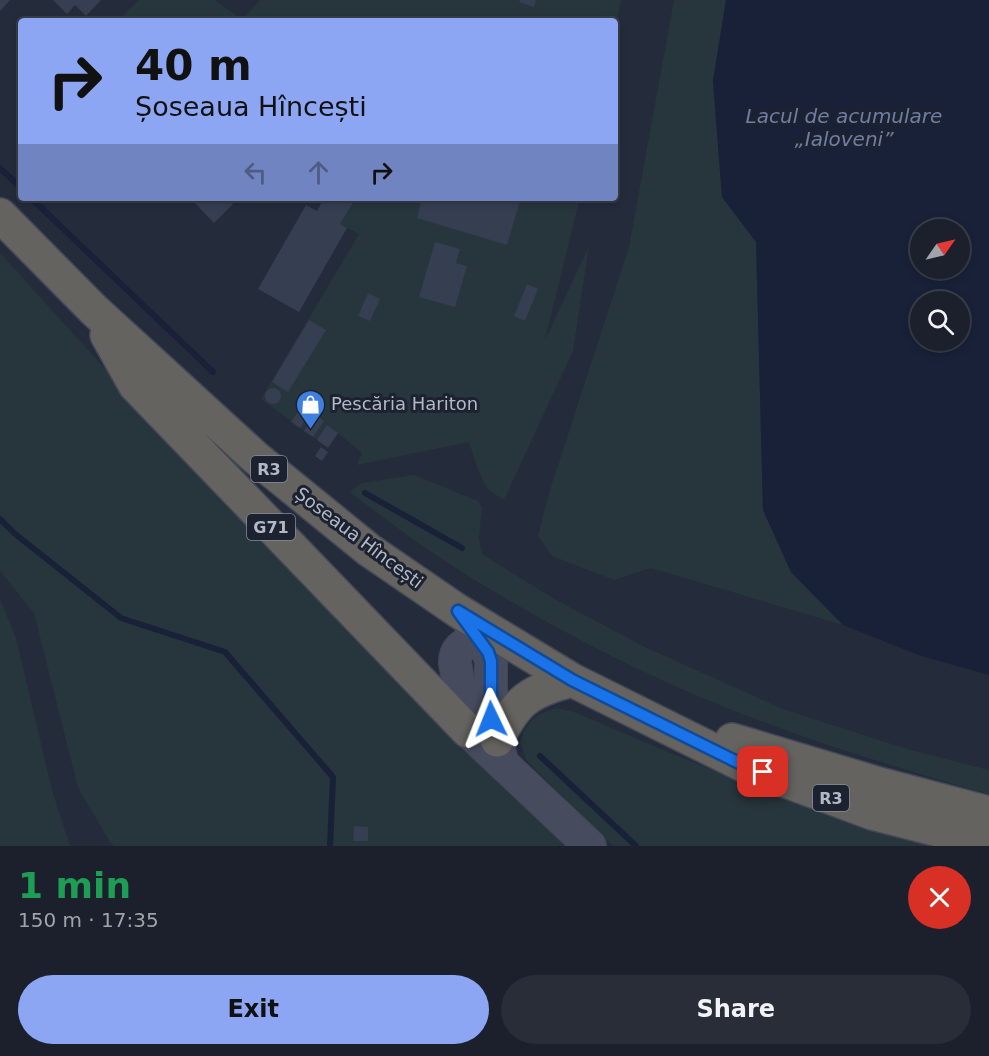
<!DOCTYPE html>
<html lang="en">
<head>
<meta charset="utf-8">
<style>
	body { margin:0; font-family:"DejaVu Sans",sans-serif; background:#282d38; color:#f1f3f6; height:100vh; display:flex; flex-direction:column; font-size:22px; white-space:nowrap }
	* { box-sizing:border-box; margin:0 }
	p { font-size:20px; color:#a0a3a9 }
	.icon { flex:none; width:33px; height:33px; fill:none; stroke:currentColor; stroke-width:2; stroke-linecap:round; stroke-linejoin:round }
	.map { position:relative; height:846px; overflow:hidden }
	.side { display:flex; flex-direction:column; background:#1b202c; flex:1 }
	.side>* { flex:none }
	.banner { position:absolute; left:18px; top:18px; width:600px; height:183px; border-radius:6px; box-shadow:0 3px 9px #0003,0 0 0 2px #393e48; background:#8ca6f3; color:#111; overflow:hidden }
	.needle { width:39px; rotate:56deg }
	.controls { position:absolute; left:910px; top:219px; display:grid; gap:12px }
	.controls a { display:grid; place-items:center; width:60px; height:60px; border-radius:50%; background:#1b202c; box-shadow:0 3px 9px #0003,0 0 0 2px #393e48; font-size:30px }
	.pin { position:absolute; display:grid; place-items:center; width:51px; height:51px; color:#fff; margin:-26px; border-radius:12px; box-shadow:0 3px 9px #0006 }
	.me { position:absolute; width:66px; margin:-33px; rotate:358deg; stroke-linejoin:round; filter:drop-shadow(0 0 4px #0008) }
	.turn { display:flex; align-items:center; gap:21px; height:126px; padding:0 18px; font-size:27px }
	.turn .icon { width:78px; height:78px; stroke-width:2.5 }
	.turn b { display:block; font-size:42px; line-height:51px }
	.lanes { display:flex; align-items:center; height:57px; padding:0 18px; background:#0003; justify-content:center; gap:30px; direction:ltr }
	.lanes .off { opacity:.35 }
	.round { display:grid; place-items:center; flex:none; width:63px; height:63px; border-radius:32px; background:#282d38 }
	.headline { display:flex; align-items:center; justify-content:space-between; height:102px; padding:0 18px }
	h1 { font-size:36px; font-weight:600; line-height:45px; color:#1e9e55 }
	.primary-button { display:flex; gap:12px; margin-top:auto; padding:12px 18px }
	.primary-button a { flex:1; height:69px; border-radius:36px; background:#8ca6f3; color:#111; font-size:24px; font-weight:600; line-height:69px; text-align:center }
	.primary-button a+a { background:#282d38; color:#f1f3f6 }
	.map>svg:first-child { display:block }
	.green { fill:#26363c }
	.water { fill:#182138; fill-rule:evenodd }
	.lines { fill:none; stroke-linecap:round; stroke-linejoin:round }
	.stream { stroke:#182138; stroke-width:6 }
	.building { fill:#363e52 }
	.secondary-casing { stroke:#414654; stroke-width:34 }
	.trunk-casing { stroke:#434856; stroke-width:36 }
	.secondary { stroke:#464c5e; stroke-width:32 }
	.trunk { stroke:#646360; stroke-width:33 }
	.route-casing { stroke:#114b97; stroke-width:15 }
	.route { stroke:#1a73e8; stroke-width:10 }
	.labels { text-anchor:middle; stroke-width:6; stroke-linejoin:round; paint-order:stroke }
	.shield { fill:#1d2230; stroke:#868b9a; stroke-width:1.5 }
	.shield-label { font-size:16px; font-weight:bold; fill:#b3b8c7 }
	.poi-label { font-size:18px; fill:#b3b8c7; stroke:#1d2230; text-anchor:start }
	.street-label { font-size:18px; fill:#b3b8c7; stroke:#1d2230 }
	.water-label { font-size:20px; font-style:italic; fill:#6e7ea4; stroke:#1d2230 }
</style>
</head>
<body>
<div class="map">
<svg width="989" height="846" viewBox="0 0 989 846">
	<rect width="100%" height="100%" fill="#242b3b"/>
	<path class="green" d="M139,0H215L242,20L260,0H621L615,30V21H118Z
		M674,0H726L713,81L722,197L756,241L763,510L791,572L843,625L651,568L614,580L552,556L538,536L549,493L629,247Z
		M356,198H580L545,340L589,246L573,351L504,500L487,489L478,470L469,442L357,465L362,453L338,433L328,448L261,399L359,234L340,224Z
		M0,253L128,394L575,846H114L110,842L78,788L34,613L0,571Z
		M414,475L478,501L482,507L479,539L482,554L556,600L647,648L783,709L907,749L989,770V794C871,761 745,721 634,667C566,634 497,596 433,553C404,534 377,512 349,492L362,483Z
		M0,599L16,638L52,790L70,846H0Z
		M556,708L574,712C692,762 811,814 936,846H613L526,760L520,741C528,721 535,714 556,708Z"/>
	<path class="water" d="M726,0H989V675L921,656L843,625L791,572L763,510L756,242L722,197L713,81ZM921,230H960V268H921ZM921,302H960V340H921Z"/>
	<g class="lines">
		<path class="stream" d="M0,168L21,188
			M31,198L213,372
			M365,493L462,548
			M0,519L14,533L121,618L225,652L333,777L330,846
			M540,756L636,846"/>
	</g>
	<path class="building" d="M0,0H10L0,11Z
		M53,0H101L86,16L75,5L67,14Z
		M520,0H536L534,7L519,2Z
		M190,198H227L233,204L214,223Z
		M324,198H356L340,224L347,228L299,312L258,289L306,205L317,211Z
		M422,198H509L520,201L507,245L417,218Z
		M435,242L460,249L456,263L467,266L455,307L419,297Z
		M527,284L538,289L525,321L514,316Z
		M368,293L380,299L370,321L358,316Z
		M309,320L326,330L288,392L272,382Z
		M265 396a8 8 0 1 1 16 0a8 8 0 1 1-16 0Z
		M302,406L311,412L300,428L291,422Z
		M315,415L324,421L313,437L304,431Z
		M327,425L338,433L328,448L317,440Z
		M321,447L328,452L322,461L315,456Z
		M354,826L368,827V841H353Z"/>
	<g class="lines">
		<defs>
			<path id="secondary" d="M471,628L488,652L491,661V719L501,757
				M514,645C495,643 454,633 455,663L468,731L590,846"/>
			<path id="trunk" d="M0,215L94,310L256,458L369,550L458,611L572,680L743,765L872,813L989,843
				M107,335L135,385L468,731
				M497,740C516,700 530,691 572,680
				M732,740L879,784L989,813"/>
		</defs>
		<use href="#secondary" class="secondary-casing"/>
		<use href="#trunk" class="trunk-casing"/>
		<use href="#secondary" class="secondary"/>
		<use href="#trunk" class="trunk"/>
	</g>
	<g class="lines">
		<defs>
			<path id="route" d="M491,719V661L488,652L458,611L572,680L743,765L763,772"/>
		</defs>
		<use href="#route" class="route-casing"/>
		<use href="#route" class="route"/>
	</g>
	<defs>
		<symbol id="shop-pin" viewBox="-11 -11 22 30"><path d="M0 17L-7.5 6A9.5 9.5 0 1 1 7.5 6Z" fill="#3f7fe0" stroke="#1d2230"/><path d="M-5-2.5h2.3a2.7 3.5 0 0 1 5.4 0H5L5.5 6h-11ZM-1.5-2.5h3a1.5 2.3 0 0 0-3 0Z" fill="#fff"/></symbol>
	</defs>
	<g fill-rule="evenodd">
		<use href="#shop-pin" x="294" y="388" width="33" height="45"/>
	</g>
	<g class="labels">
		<g class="shield">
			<rect x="251" y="456" width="36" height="26" rx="4.5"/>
			<rect x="247" y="514" width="48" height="26" rx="4.5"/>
			<rect x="813" y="785" width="36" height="26" rx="4.5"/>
		</g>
		<g class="shield-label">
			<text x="269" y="475">R3</text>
			<text x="271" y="533">G71</text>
			<text x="831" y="804">R3</text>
		</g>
		<g class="poi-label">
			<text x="331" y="410">Pescăria Hariton</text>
		</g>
		<g class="street-label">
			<text transform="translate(359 538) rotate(37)" y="6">Șoseaua Hîncești</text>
		</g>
		<g class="water-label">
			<text x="844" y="123">Lacul de acumulare<tspan x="844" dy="23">„Ialoveni”</tspan></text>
		</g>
	</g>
</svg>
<div class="controls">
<a><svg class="needle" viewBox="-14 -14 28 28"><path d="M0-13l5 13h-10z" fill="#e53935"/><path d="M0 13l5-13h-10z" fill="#a0a3a9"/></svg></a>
<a><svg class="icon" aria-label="search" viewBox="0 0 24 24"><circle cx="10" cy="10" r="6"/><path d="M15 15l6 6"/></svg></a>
</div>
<div class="pin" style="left:763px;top:772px;background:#d93025"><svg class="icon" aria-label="arrive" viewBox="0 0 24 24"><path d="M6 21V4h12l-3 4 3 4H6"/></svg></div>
<svg class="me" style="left:491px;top:719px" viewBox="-20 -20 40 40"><path d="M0-17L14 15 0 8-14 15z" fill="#1a73e8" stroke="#fff" stroke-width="4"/></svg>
<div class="banner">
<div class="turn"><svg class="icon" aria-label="right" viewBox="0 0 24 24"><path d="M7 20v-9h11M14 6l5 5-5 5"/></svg><div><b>40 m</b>Șoseaua Hîncești</div></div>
<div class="lanes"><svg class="icon off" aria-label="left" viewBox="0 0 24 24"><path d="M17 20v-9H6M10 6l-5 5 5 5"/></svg><svg class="icon off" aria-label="ahead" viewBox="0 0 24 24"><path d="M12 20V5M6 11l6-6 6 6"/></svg><svg class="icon" aria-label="right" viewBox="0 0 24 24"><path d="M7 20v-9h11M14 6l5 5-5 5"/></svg></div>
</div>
</div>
<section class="side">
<div class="headline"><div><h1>1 min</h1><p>150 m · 17:35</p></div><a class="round" style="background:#d93025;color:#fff"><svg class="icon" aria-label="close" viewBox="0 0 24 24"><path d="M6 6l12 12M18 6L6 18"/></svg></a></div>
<div class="primary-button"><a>Exit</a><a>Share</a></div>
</section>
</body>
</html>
